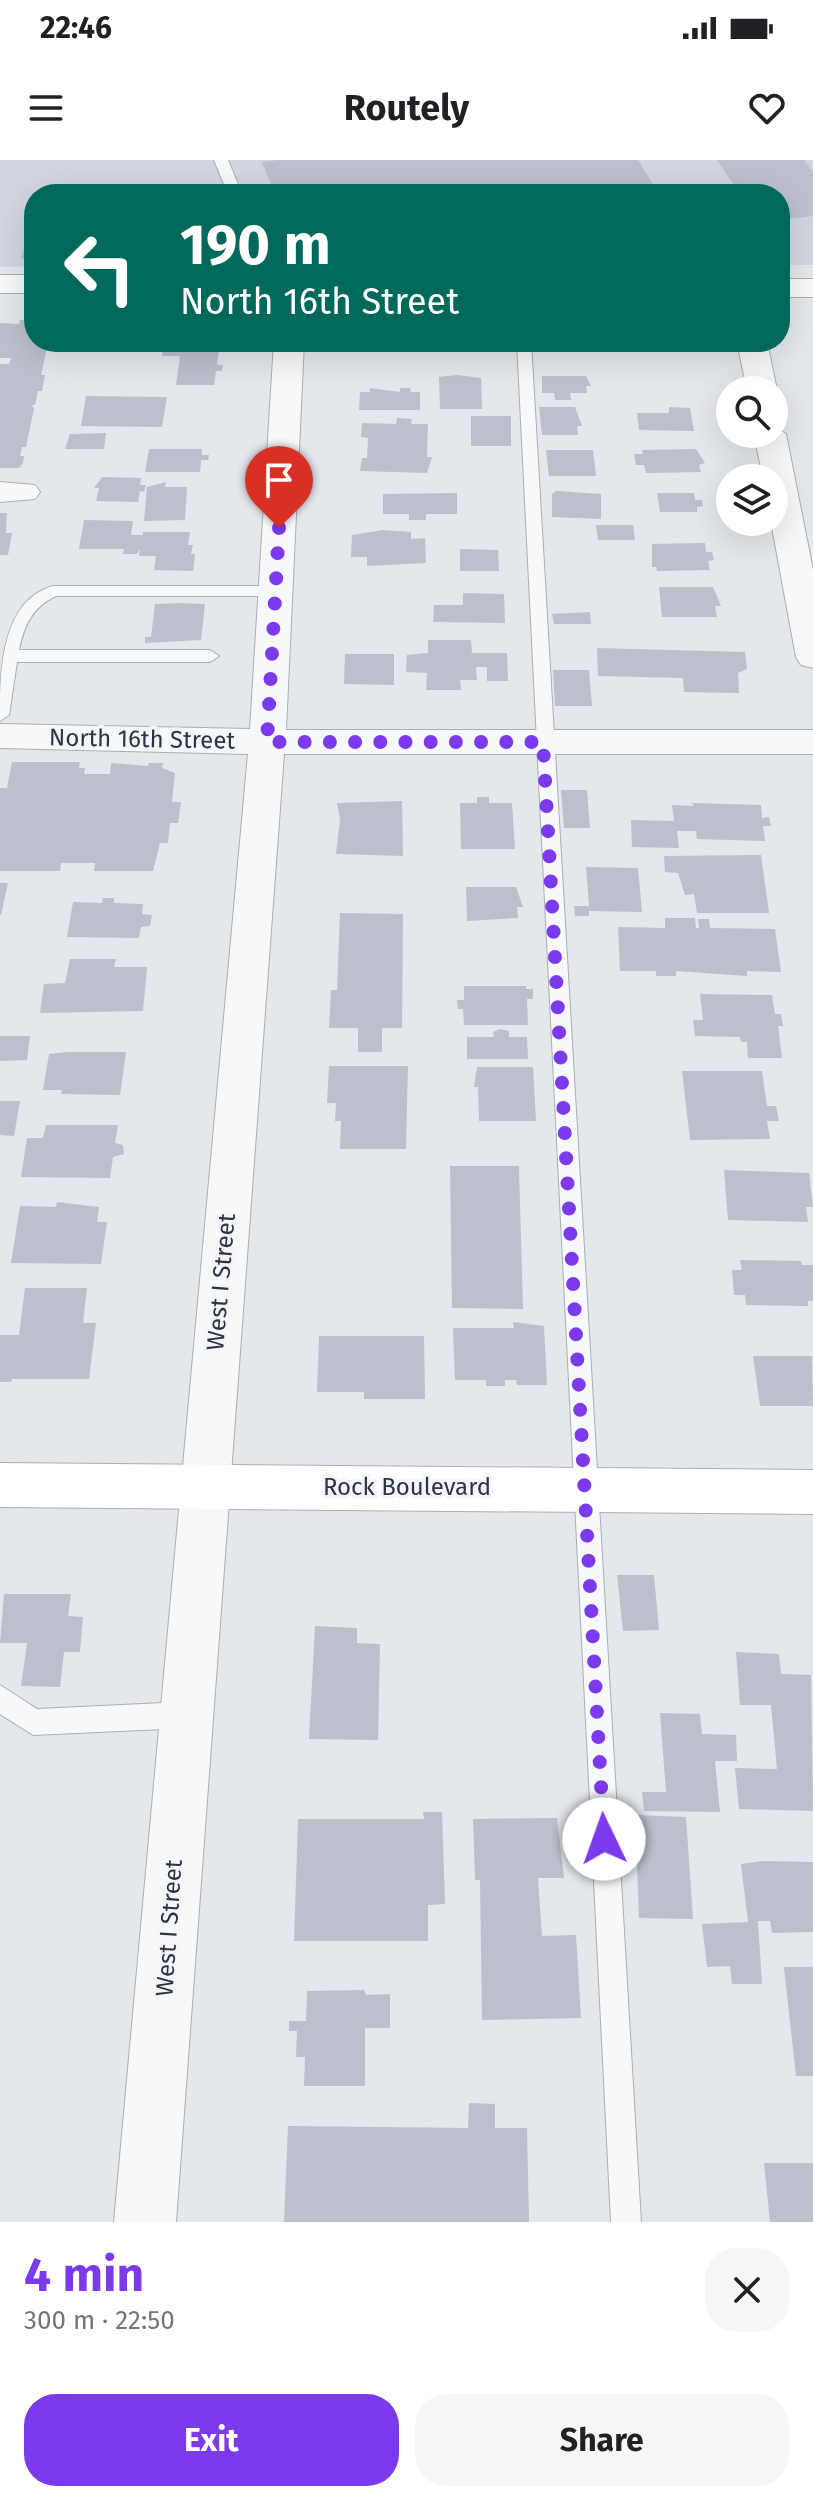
<!DOCTYPE html>
<html lang="en">
<head>
<meta charset="utf-8">
<style>
	body { margin:0; font-family:"Fira Sans",sans-serif; background:#f6f6f6; color:#202124; height:100vh; display:flex; flex-direction:column; font-size:30px; white-space:nowrap }
	* { box-sizing:border-box; margin:0 }
	p { font-size:26px; color:#757577 }
	.icon { flex:none; width:44px; height:44px; fill:none; stroke:currentColor; stroke-width:2; stroke-linecap:round; stroke-linejoin:round }
	.map { position:relative; height:2062px; overflow:hidden }
	.sheet { display:flex; flex-direction:column; background:#fff; flex:1 }
	.sheet>* { flex:none }
	.top-card { position:absolute; left:24px; top:24px; width:766px; height:168px; border-radius:32px; box-shadow:0 8px 32px #0002; background:#00695c; color:#fff; overflow:hidden }
	.fabs { position:absolute; left:716px; top:216px; display:grid; gap:16px }
	.fabs a { display:grid; place-items:center; width:72px; height:72px; border-radius:50%; background:#fff; box-shadow:0 8px 32px #0002; font-size:40px }
	.pin { position:absolute; display:grid; place-items:center; width:68px; height:68px; color:#fff; margin:-82px -34px; border-radius:50% 50% 50% 0; rotate:-45deg; box-shadow:0 0 8px #0007 }
	.pin .icon { rotate:45deg }
	.me { position:absolute; width:88px; margin:-44px; rotate:357deg; stroke-linejoin:round; filter:drop-shadow(0 0 6px #0008) }
	.turn { display:flex; align-items:center; gap:28px; height:168px; padding:0 24px; font-size:36px }
	.turn .icon { width:104px; height:104px; stroke-width:2.5 }
	.turn b { display:block; font-size:56px; line-height:68px }
	.round { display:grid; place-items:center; flex:none; width:84px; height:84px; border-radius:32px; background:#f6f6f6 }
	.head { display:flex; align-items:center; justify-content:space-between; height:136px; padding:0 24px }
	h1 { font-size:48px; font-weight:700; line-height:60px; color:#7c3aed }
	.primary-button { display:flex; gap:16px; margin-top:auto; padding:16px 24px }
	.primary-button a { flex:1; height:92px; border-radius:32px; background:#7c3aed; color:#fff; font-size:32px; font-weight:700; line-height:92px; text-align:center }
	.primary-button a+a { background:#f6f6f6; color:#202124 }
	.status { display:flex; justify-content:space-between; align-items:center; height:56px; padding:0 40px; background:#fff; direction:ltr }
	.status svg { height:22px; fill:currentColor }
	header { display:flex; justify-content:space-between; align-items:center; height:104px; padding:0 24px; background:#fff; font-size:36px; font-weight:700 }
	.map>svg:first-child { display:block }
	.built { fill:#d2d6de }
	.building { fill:#bbc0ca }
	.lines { fill:none; stroke-linecap:round; stroke-linejoin:round }
	.service-casing { stroke:#a9aeb7; stroke-width:2 }
	.minor-casing { stroke:#a9aeb7; stroke-width:2 }
	.tertiary-casing { stroke:#a9aeb7; stroke-width:2 }
	.secondary-casing { stroke:#a9aeb7; stroke-width:2 }
	.service { fill:#f7f8fa; fill-rule:evenodd }
	.minor { fill:#f7f8fa; fill-rule:evenodd }
	.tertiary { fill:#f7f8fa; fill-rule:evenodd }
	.secondary { fill:#fff; fill-rule:evenodd }
	.route { stroke:#7c3aed; stroke-width:14; stroke-dasharray:0 25.2 }
	.labels { text-anchor:middle; stroke-width:7; stroke-linejoin:round; paint-order:stroke }
	.street-label { font-size:24px; fill:#2b3445; stroke:#f4f6f9 }
</style>
</head>
<body>
<div class="status"><b>22:46</b><svg viewBox="0 0 49 12"><path d="M0 12V9h3v3zM5 12V6h3v6zM10 12V3h3v9zM15 12V0h3v12zM26 1h20v11H26zM47 4h2v5h-2z"/></svg></div>
<header><svg class="icon" aria-label="menu" viewBox="0 0 24 24"><path d="M4 6h16M4 12h16M4 18h16"/></svg>Routely<svg class="icon" aria-label="heart" viewBox="0 0 24 24"><path d="M12 20l-8-8c-3-5 5-10 8-4 3-6 11-1 8 4z"/></svg></header>
<div class="map">
<svg width="813" height="2062" viewBox="0 0 813 2062">
	<rect width="100%" height="100%" fill="#e4e7ec"/>
	<path class="built" d="M0,0H813V105H780V34H34V106L0,107Z"/>
	<path class="building" d="M278,0H638L659,34H275L262,2Z
		M717,0H804L813,12V56L780,60V34H740Z
		M28,72H34V99H21Z
		M20,160H34V182H52L51,188H47L41,215H45L42,231H38L35,245H32L34,249L26,287H22L20,296H24L23,303L19,308H0V204H9L11,198H0V163L19,164Z
		M72,182H99L98,191H70Z
		M181,182H220L217,205H223L222,211H216L214,225H176L180,196H162L163,188H180Z
		M356,182H407V188L371,190L372,187H356Z
		M443,182H475V192H444Z
		M534,182H559V188H534Z
		M457,215L481,218L482,249H440L439,217Z
		M542,216H586L591,226H586L587,233H570L571,240H555L554,233H542Z
		M370,228L400,232V228H410L411,232H420V250H359L360,232H370Z
		M86,236L167,237L162,267L81,266Z
		M539,247H575L582,266H577L578,275H542Z
		M669,247L690,248L694,271L639,270L637,253H669Z
		M471,256H511V286H471Z
		M397,258L412,259L411,264H428L427,297H432L427,313L360,311L362,298H367L368,278L361,277L362,263L396,264Z
		M106,273L104,289H65L70,274Z
		M149,289H202V295H209L208,300H201L200,312H145Z
		M696,289L705,303L699,305L701,312L646,313L644,305H636L634,294H643L642,290Z
		M546,290H593L596,316H549Z
		M102,317L141,318L140,325H146L144,332L140,331L138,342L96,341L99,328H94Z
		M166,322L165,327H187L185,360L144,361L147,327Z
		M556,331L601,334V359L552,357V334Z
		M457,333V354H426V360H409V354H383V334Z
		M657,333H694L695,340H702L703,346L697,347V352H660Z
		M0,353H7L6,373H12L8,395H0Z
		M84,360L133,361L131,375H143V372H190L188,385H193L191,394H195L193,411L154,410L156,396H139L140,389L137,394H123L124,389H79Z
		M596,365H633L635,380H598Z
		M383,370L411,372V379L425,378L426,403L367,406V397H351L352,375Z
		M705,383L706,392H712L714,400L708,401L710,410L657,411L656,407H652V384Z
		M460,389L498,390L499,411H460Z
		M659,427H713L721,446H715L717,457H662Z
		M463,433L504,434L505,463L433,462L434,445H463Z
		M180,443L205,444L201,480L145,483V477H151L155,444Z
		M590,452L591,464H554L552,454Z
		M428,480H471L472,493H507L508,521H487V507H476L477,520H460L461,530H426L427,513L406,512L407,495L428,493Z
		M597,488L745,492L747,509L738,513L739,533L684,532L683,518L598,516Z
		M345,494H394V525L344,524Z
		M553,510H589L592,546H555Z
		M12,602H80L79,608H85L84,614H110L111,603L148,606L149,603H163L162,608L175,613L172,642H181L178,663H170L168,683H160L153,711H94L95,703H61L60,711H0V628H7Z
		M561,630H587L590,668H564Z
		M477,637H489V643H512L515,689H461L460,643H477Z
		M402,641L403,696L336,694L340,659L337,643Z
		M692,643L761,645L762,658L769,657L771,666H763L765,681L697,679L696,671H677L679,688L632,687L631,660L674,661L672,645L694,646Z
		M761,695L769,753H697L694,734L685,735L678,713L665,712L664,696Z
		M586,707L638,708L642,752L589,751V756H575L574,746H589Z
		M0,723H8L1,755H0Z
		M466,727H516L523,747H517L518,758L467,761Z
		M103,738H114V743L143,744L142,754L152,755L150,766L141,767L139,778L67,777L73,742L102,743Z
		M340,753L403,754L402,868H382V892H358V868H329L331,830H337Z
		M665,758H695L696,768H699L698,759H709L710,768L775,769L781,812L747,811V816L676,811V816H656V811H620L618,767L665,768Z
		M70,799H116L114,807H147L143,851L40,853L44,824L65,823Z
		M464,826H526V829H533V839H527L528,865H464L463,849H458L457,840H464Z
		M700,834L772,835L775,854H781L783,866H778L782,898H748L747,882H741L740,877L695,876L693,860H703Z
		M500,869L509,871V877H527L528,899H467V877H494L493,872Z
		M0,876H30L27,900L0,901Z
		M68,892H126L120,935L61,934L62,930H43L49,894Z
		M329,906H408L406,989H340L341,961H335L336,943H327Z
		M477,907H533L536,961H479L478,927H474Z
		M682,911H762L767,946H776L779,961H767L770,979L690,980Z
		M0,941H20L14,976L0,975Z
		M46,965H118L115,983L123,985L124,994L113,997L110,1018L21,1017L27,978H43Z
		M450,1006H519L523,1149L452,1148Z
		M724,1010L809,1013L813,1047H806L808,1062L728,1060Z
		M57,1042L99,1047L97,1062H107L101,1104L11,1103L20,1046L56,1047Z
		M740,1100L801,1101L802,1105H813V1141H808V1146L746,1145L745,1135H734L732,1110H742Z
		M25,1128H87L83,1163H96L89,1219H12L11,1222H0V1175H19Z
		M513,1162L544,1166L547,1225H517L516,1220H505V1226H486V1220H455L453,1168H514Z
		M319,1176H424L425,1239H364V1232H317Z
		M753,1196H812L813,1246H760Z
		M617,1415H654L659,1470L623,1471Z
		M4,1434H71L68,1456L83,1457L80,1492H64L60,1527L21,1526L27,1483H0Z
		M315,1466L357,1468V1483L380,1484L378,1580L309,1579Z
		M736,1492L779,1494L781,1514L811,1515L813,1651L739,1649L735,1608L777,1609L771,1545H740Z
		M660,1553L700,1554L702,1574L736,1575L737,1601H715L720,1652L644,1651L642,1632H666Z
		M423,1652H442L445,1744L428,1745V1781H294L298,1659H424Z
		M635,1655L686,1657L693,1759L639,1758Z
		M557,1658L564,1718H538L542,1776L576,1775L581,1858L482,1860L480,1720H475L473,1659Z
		M763,1701L813,1702V1772L772,1773L770,1761H758L762,1824H732L730,1806L707,1807L702,1764L748,1762L741,1704Z
		M784,1807H813V1916H796Z
		M364,1830L366,1835L390,1834V1868H365V1926H304L305,1897H296L297,1871H289V1861H306L307,1831Z
		M469,1943L495,1944V1968H527L529,2062H284L288,1966L468,1968Z
		M764,2003H813V2062H770Z"/>
	<g class="lines">
		<defs>
			<path id="service" d="M214,0H228L242,34H228Z
				M517,182H531L641,2062H611Z
				M53,426H275L283,431L275,436H56C32,447 24,466 19,490H210L219,496L210,502H17L9,555L0,561C0,513 0,441 53,426Z
				M0,1525L37,1549L185,1542L194,1546L198,1555L194,1564L185,1568L33,1575L0,1554Z"/>
			<path id="minor" d="M274,182H304L286,570H813V594H284L176,2062H114L248,594L0,588V564L250,569Z
				M737,182H767L777,230L774,235V230H747Z
				M774,266L786,274L813,410V508L801,505L796,497L771,362H774V318H763L754,274H774Z
				M0,322L35,325L40,332L35,339L0,342Z"/>
			<path id="tertiary" d="M0,115H34V133H0Z
				M780,119H813V137H780Z"/>
			<path id="secondary" d="M0,1303L813,1310V1354L0,1347Z"/>
		</defs>
		<use href="#service" class="service-casing"/>
		<use href="#minor" class="minor-casing"/>
		<use href="#tertiary" class="tertiary-casing"/>
		<use href="#secondary" class="secondary-casing"/>
		<use href="#service" class="service"/>
		<use href="#minor" class="minor"/>
		<use href="#tertiary" class="tertiary"/>
		<use href="#secondary" class="secondary"/>
	</g>
	<g class="lines">
		<path class="route" d="M279,368L267,582H543L604,1679"/>
	</g>
	<g class="labels">
		<g class="street-label">
			<text transform="translate(142 579) rotate(1)" y="8">North 16th Street</text>
			<text transform="translate(221 1122) rotate(-85)" y="8">West I Street</text>
			<text x="407" y="1335">Rock Boulevard</text>
			<text transform="translate(169 1768) rotate(-86)" y="8">West I Street</text>
		</g>
	</g>
</svg>
<div class="fabs">
<a><svg class="icon" aria-label="search" viewBox="0 0 24 24"><circle cx="10" cy="10" r="6"/><path d="M15 15l6 6"/></svg></a>
<a><svg class="icon" aria-label="layers" viewBox="0 0 24 24"><path d="M12 4l9 5-9 5-9-5zM3 14l9 5 9-5"/></svg></a>
</div>
<div class="pin" style="left:279px;top:368px;background:#d93025"><svg class="icon" aria-label="arrive" viewBox="0 0 24 24"><path d="M6 21V4h12l-3 4 3 4H6"/></svg></div>
<svg class="me" style="left:604px;top:1679px" viewBox="-20 -20 40 40"><circle r="19" fill="#fff"/><path d="M0-13L10 11 0 6-10 11z" fill="#7c3aed"/></svg>
<div class="top-card">
<div class="turn"><svg class="icon" aria-label="left" viewBox="0 0 24 24"><path d="M17 20v-9H6M10 6l-5 5 5 5"/></svg><div><b>190 m</b>North 16th Street</div></div>
</div>
</div>
<section class="sheet">
<div class="head"><div><h1>4 min</h1><p>300 m · 22:50</p></div><a class="round"><svg class="icon" aria-label="close" viewBox="0 0 24 24"><path d="M6 6l12 12M18 6L6 18"/></svg></a></div>
<div class="primary-button"><a>Exit</a><a>Share</a></div>
</section>
</body>
</html>
